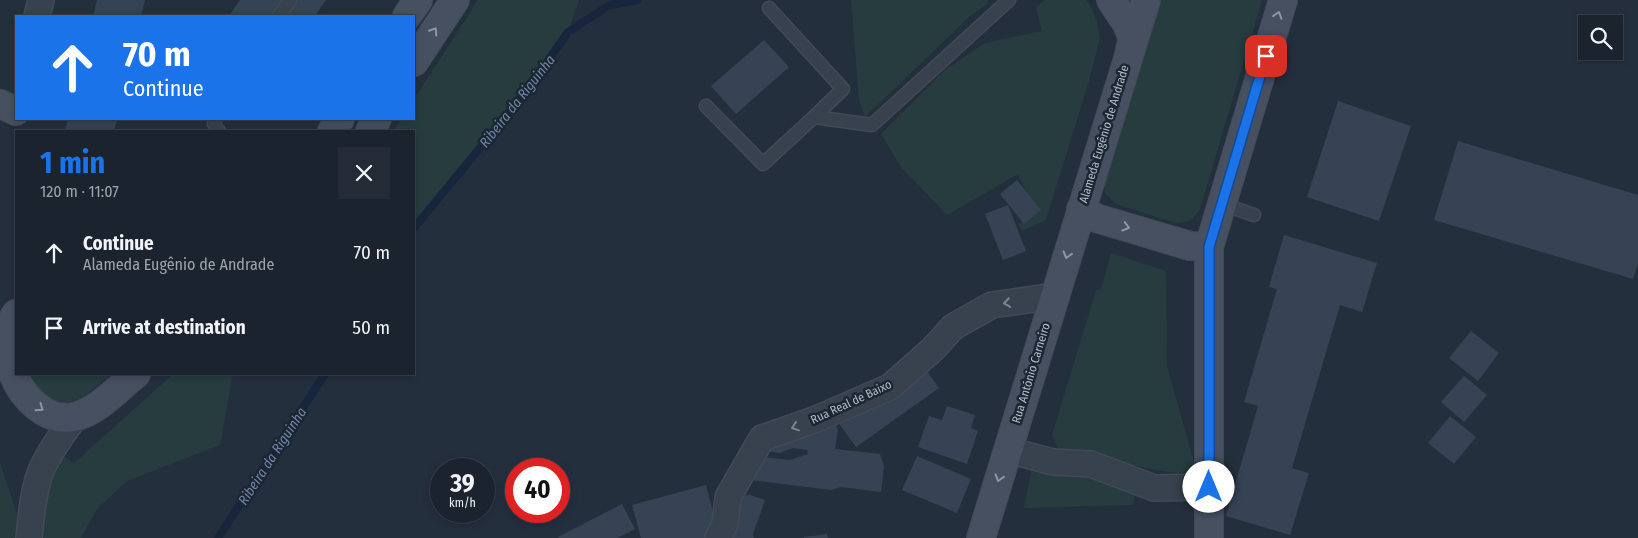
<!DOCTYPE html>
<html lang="en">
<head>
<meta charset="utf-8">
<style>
	body { margin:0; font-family:"Fira Sans Condensed",sans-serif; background:#242b36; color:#f1f3f6; height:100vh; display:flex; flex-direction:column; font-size:19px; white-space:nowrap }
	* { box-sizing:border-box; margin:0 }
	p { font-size:16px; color:#a0a4aa }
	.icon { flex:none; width:28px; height:28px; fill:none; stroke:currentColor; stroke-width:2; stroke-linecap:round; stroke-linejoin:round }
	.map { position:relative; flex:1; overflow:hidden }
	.details { position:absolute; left:15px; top:130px; width:400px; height:245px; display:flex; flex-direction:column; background:#1b232e; border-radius:0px; box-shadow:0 2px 8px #0003,0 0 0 1px #39404a }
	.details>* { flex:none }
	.banner { position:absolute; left:15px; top:15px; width:400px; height:105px; border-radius:0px; box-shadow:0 2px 8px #0003,0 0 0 1px #39404a; background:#1a73e8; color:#fff; overflow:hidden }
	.tools { position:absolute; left:1578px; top:15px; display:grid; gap:10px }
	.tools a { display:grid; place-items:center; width:45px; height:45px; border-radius:0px; background:#1b232e; box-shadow:0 2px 8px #0003,0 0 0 1px #39404a; font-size:25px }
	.speed { position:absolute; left:430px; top:458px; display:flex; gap:10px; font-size:25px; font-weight:700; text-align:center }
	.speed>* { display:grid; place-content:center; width:65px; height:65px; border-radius:50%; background:#1b232e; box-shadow:0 2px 8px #0003,0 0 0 1px #39404a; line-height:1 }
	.speed small { font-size:12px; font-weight:400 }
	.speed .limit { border:8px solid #d22; background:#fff; color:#111 }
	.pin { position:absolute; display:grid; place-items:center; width:42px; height:42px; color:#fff; margin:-21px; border-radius:10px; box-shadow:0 2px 8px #0006 }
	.me { position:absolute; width:55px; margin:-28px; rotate:0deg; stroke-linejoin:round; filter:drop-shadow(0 0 4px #0008) }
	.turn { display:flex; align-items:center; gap:18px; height:105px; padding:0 25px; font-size:22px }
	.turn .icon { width:65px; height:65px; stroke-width:2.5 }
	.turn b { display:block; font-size:35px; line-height:42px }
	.round { display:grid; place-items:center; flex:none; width:52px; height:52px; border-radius:0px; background:#242b36 }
	.head { display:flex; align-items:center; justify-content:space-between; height:85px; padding:0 25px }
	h1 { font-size:30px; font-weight:700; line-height:38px; color:#1a73e8 }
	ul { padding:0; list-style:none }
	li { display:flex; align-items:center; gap:15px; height:75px; padding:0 25px }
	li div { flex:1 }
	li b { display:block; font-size:19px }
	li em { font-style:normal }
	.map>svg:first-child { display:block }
	.green { fill:#263c3f }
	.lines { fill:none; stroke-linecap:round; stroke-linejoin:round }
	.stream { stroke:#17263c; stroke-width:8 }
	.building { fill:#364354 }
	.lane-casing { stroke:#414a57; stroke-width:15 }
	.street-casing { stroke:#414a57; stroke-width:28 }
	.secondary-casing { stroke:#414a57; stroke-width:30 }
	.lane { stroke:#38414e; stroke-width:12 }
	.street { stroke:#38414e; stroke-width:25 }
	.secondary { stroke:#465061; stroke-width:28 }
	.oneway { stroke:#8e96a5 }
	.oneway2 { stroke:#7c8592 }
	.route-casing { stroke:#114b97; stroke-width:12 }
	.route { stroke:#1a73e8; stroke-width:9 }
	.labels { text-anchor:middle; stroke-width:5; stroke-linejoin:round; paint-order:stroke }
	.street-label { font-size:12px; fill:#b4bcc9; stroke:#1d2633 }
	.water-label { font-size:14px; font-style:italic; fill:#6d86a8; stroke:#1d2633 }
</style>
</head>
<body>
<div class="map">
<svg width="1638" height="538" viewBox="0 0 1638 538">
	<rect width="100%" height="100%" fill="#242f3e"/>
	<path class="green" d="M478,0H579L568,32L526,92L414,228V131H393L401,119H414V99Z
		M851,0H988L987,4L970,16L865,117L859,100Z
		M1045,0H1086L1090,5L1097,21L1100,38L1089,81L1046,220L1022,231L1018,224L1037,214L1018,174L947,215L901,167L881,134L945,70L985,43L1042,31L1036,7Z
		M1160,0H1262L1200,209L1190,221L1178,223L1165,220L1116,204L1105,193L1104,182Z
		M1111,253L1166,271L1167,366L1194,462V472L1187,474L1162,471L1060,451L1052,435L1096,290L1101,289Z
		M27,374H111L83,398L66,403L52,402L34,388Z
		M173,374H233L220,445L127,481L97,509L81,538H30L59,453L74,463Z
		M0,463L25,538H0Z
		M1032,466L1086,470L1135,490L1133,505L1024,508Z"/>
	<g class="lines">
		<path class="stream" d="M414,228L526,92L568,32L610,5L638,0
			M218,538L325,374"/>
	</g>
	<path class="building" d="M97,0H145L141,16H93Z
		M240,0H326L315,16H229Z
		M764,40L789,67L736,114L711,86Z
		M1338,101L1411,126L1379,221L1307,197Z
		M68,119H117L114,131H65Z
		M1458,141L1638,195V264L1633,279L1434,220Z
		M1017,180L1041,210L1024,224L1000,194Z
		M1008,205L1026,251L1003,260L985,214Z
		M1284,235L1377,263L1362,312L1340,305L1292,468L1309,473L1290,535L1226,516L1258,406L1244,402L1277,289L1269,287Z
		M1471,331L1499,353L1478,381L1449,358Z
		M916,356L939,388L856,447L833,415Z
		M1464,376L1487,395L1464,422L1441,402Z
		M828,403L838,430L835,449L880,454L884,466L881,492L841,487L831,490L751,480L753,456L790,460L808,454L807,450L793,448L780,453L765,451Z
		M947,406L975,415L971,428L978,431L967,464L918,447L929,416L942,420Z
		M1450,416L1476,437L1454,464L1428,443Z
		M917,456L971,479L957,513L902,490Z
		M706,485L720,538H641L632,505Z
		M750,495L765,500L753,534L754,538H725L738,496Z
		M622,504L635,529L617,538H559L558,537Z
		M827,534L828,538H804V537Z"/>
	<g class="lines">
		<defs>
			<path id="lane" d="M769,8L843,89L814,117
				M279,16L290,0
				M706,106L763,164L814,117L872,125L1009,0
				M215,119L214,124L219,131
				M1222,204L1254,215"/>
			<path id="street" d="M37,16L41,0
				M1008,450L1053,462L1091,464L1154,488L1209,487
				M29,538C31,517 33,493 40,473C49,452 62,435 75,417
				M718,538L725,524L728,497L762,438L814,420L890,387L933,349L953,327L992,305L1055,296"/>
			<path id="secondary" d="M1111,0L1127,24L1133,39L1130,49
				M407,16L418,0
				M414,62L455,0
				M0,104L16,111
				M332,131L340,119
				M370,131L377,119
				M1081,209L1096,218L1106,221L1190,246L1209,247
				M16,314L14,317C9,334 6,352 12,370C20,396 47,425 77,416C99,410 118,388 136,374
				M981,538L1146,0
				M1209,538V247L1283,0"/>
		</defs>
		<use href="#lane" class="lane-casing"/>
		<use href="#street" class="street-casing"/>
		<use href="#secondary" class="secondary-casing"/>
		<use href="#lane" class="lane"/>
		<use href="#street" class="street"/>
		<use href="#secondary" class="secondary"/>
	</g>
	<defs><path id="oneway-chevron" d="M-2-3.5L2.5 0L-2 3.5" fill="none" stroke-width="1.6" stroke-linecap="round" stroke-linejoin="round" transform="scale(1.25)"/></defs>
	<g class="oneway">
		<use href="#oneway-chevron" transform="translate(1278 15) rotate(-73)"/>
		<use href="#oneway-chevron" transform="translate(434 31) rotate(-57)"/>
		<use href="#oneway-chevron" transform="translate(1126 227) rotate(16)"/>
		<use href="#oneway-chevron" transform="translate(1067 255) rotate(107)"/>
		<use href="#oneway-chevron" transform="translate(40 408) rotate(35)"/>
		<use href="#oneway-chevron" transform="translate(999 478) rotate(107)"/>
	</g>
	<g class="oneway2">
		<use href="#oneway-chevron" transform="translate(1007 303) rotate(171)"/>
		<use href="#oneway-chevron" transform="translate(795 427) rotate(161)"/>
	</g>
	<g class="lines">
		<defs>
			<path id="route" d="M1209,487V247L1266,56"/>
		</defs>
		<use href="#route" class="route-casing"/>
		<use href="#route" class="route"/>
	</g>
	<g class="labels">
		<g class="street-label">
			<text transform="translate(1104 134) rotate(-73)" y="4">Alameda Eugênio de Andrade</text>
			<text transform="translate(1031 373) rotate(-73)" y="4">Rua António Carneiro</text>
			<text transform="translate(851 402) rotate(-25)" y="4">Rua Real de Baixo</text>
		</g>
		<g class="water-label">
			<text transform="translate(517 101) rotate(-52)" y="5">Ribeira da Riguinha</text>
			<text transform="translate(272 456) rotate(-57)" y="5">Ribeira da Riguinha</text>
		</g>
	</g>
</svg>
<div class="tools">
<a><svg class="icon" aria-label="search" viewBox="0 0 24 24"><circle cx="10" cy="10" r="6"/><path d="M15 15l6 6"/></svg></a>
</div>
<div class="speed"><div>39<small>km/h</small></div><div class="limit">40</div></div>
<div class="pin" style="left:1266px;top:56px;background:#d93025"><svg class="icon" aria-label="arrive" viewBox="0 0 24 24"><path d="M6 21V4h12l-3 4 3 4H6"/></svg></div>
<svg class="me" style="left:1209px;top:487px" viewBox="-20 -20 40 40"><circle r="19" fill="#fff"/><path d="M0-13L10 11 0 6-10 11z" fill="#1a73e8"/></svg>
<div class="banner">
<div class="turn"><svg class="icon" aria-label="ahead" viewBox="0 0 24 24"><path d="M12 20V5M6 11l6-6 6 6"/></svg><div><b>70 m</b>Continue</div></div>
</div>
<section class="details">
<div class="head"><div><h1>1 min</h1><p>120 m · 11:07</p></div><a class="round"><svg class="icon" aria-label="close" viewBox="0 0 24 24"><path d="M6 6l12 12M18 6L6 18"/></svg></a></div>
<ul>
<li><svg class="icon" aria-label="ahead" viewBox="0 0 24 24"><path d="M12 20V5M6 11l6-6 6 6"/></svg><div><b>Continue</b><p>Alameda Eugênio de Andrade</p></div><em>70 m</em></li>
<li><svg class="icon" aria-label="arrive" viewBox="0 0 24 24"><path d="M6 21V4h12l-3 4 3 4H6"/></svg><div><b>Arrive at destination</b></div><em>50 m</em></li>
</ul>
</section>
</div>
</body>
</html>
